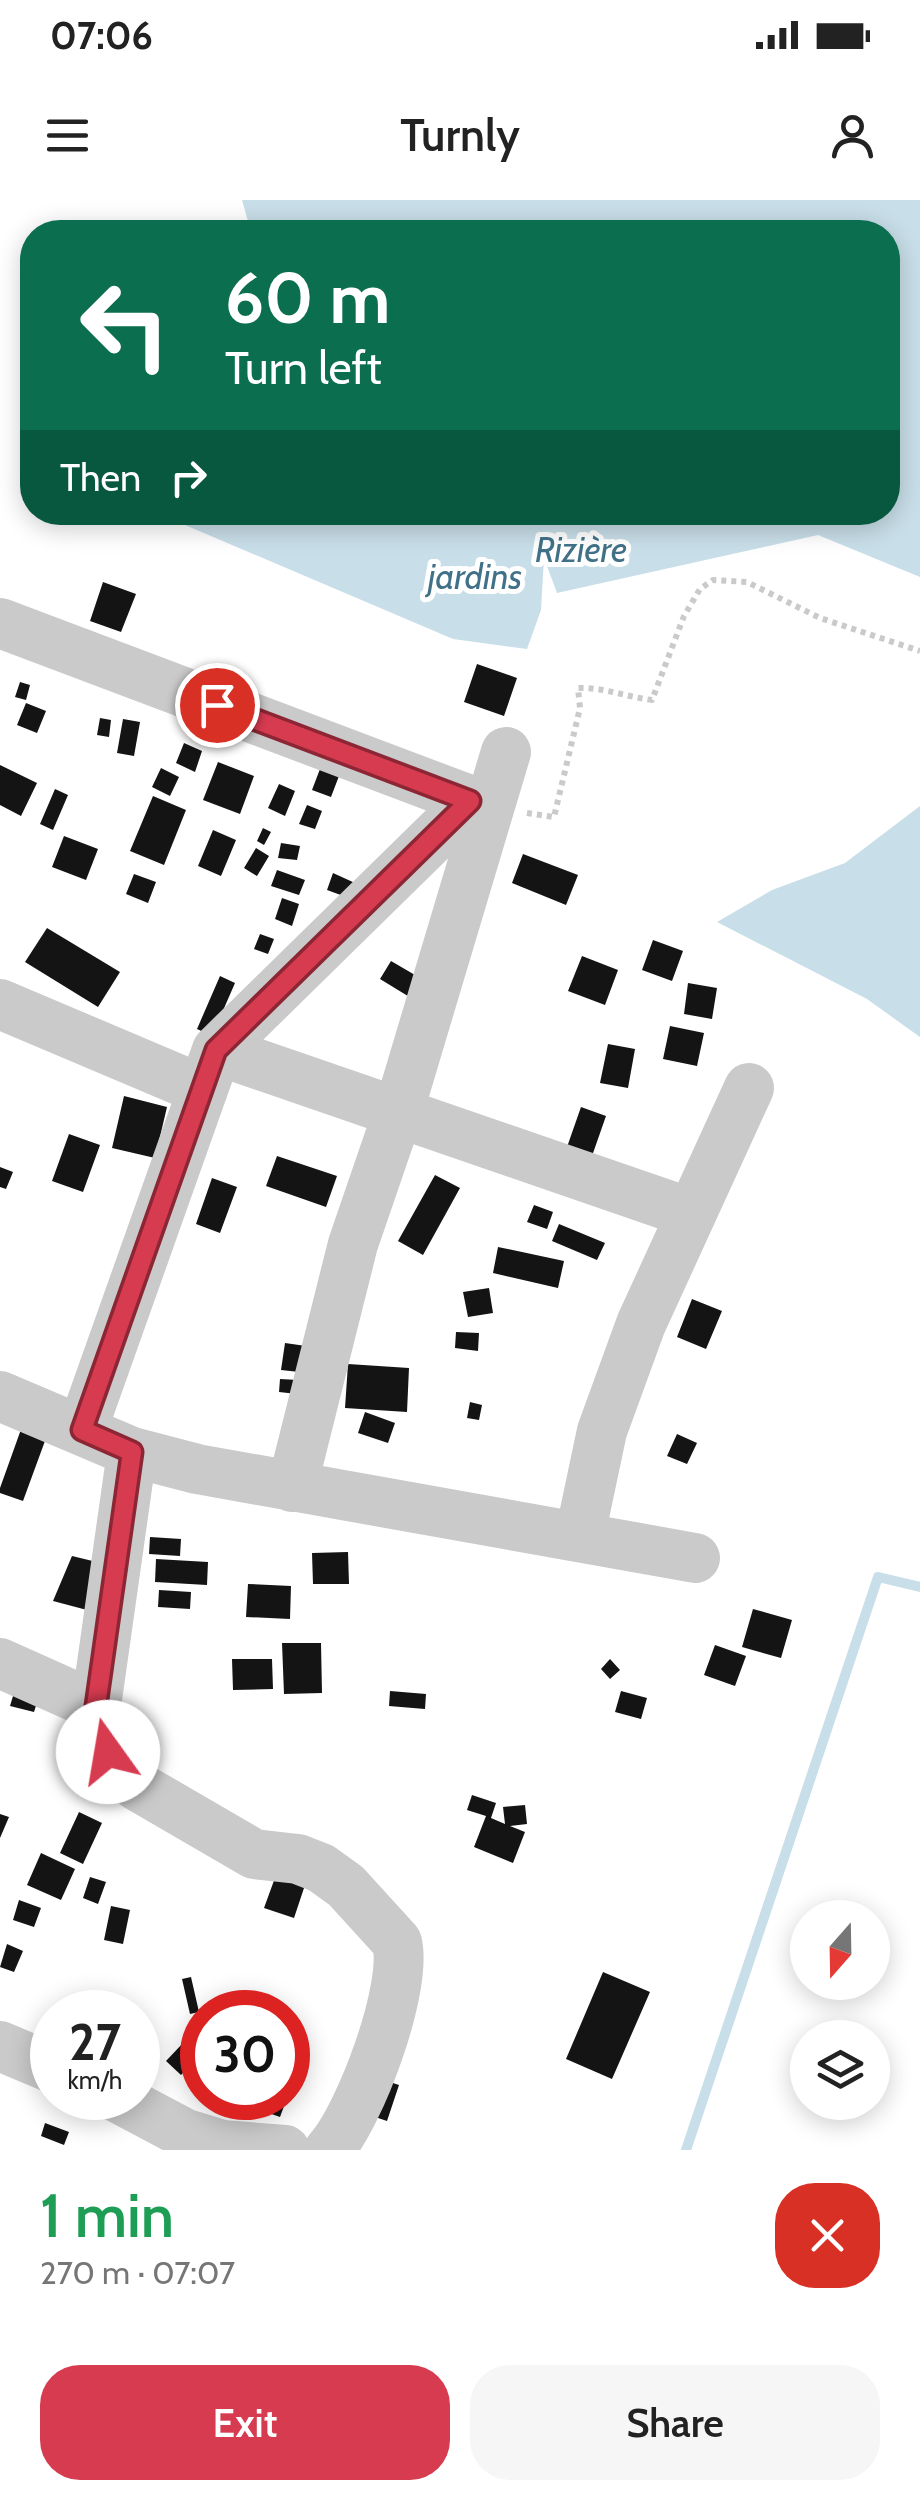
<!DOCTYPE html>
<html lang="en">
<head>
<meta charset="utf-8">
<style>
	body { margin:0; font-family:Cabin,sans-serif; background:#f6f6f6; color:#222; height:100vh; display:flex; flex-direction:column; font-size:38px; white-space:nowrap }
	* { box-sizing:border-box; margin:0 }
	p { font-size:32px; color:#767676 }
	.icon { flex:none; width:55px; height:55px; fill:none; stroke:currentColor; stroke-width:2; stroke-linecap:round; stroke-linejoin:round }
	.map { position:relative; height:1950px; overflow:hidden }
	.sheet { display:flex; flex-direction:column; background:#fff; flex:1 }
	.sheet>* { flex:none }
	.guide { position:absolute; left:20px; top:20px; width:880px; height:305px; border-radius:40px; box-shadow:0 5px 25px #0003; background:#0b6e4f; color:#fff; overflow:hidden }
	.needle { width:65px; rotate:200deg }
	.fabs { position:absolute; left:790px; top:1700px; display:grid; gap:20px }
	.fabs a { display:grid; place-items:center; width:100px; height:100px; border-radius:50%; background:#fff; box-shadow:0 5px 25px #0003; font-size:50px }
	.speed { position:absolute; left:30px; top:1790px; display:flex; gap:20px; font-size:50px; font-weight:700; text-align:center }
	.speed>* { display:grid; place-content:center; width:130px; height:130px; border-radius:50%; background:#fff; box-shadow:0 5px 25px #0003; line-height:1 }
	.speed small { font-size:25px; font-weight:400 }
	.speed .limit { border:15px solid #d22; background:#fff; color:#111 }
	.pin { position:absolute; display:grid; place-items:center; width:85px; height:85px; color:#fff; margin:-42px; border:5px solid #fff; border-radius:50%; box-shadow:0 2px 10px #0007 }
	.me { position:absolute; width:110px; margin:-55px; rotate:347deg; stroke-linejoin:round; filter:drop-shadow(0 0 8px #0008) }
	.turn { display:flex; align-items:center; gap:35px; height:210px; padding:0 40px; font-size:45px }
	.turn .icon { width:130px; height:130px; stroke-width:2.5 }
	.turn b { display:block; font-size:70px; line-height:85px }
	.then { display:flex; align-items:center; height:95px; padding:0 40px; background:#0003; gap:20px; font-size:38px }
	.round { display:grid; place-items:center; flex:none; width:105px; height:105px; border-radius:40px; background:#f6f6f6 }
	.head { display:flex; align-items:center; justify-content:space-between; height:170px; padding:0 40px }
	h1 { font-size:60px; font-weight:600; line-height:75px; color:#1e9e55 }
	.primary-button { display:flex; gap:20px; margin-top:auto; padding:20px 40px }
	.primary-button a { flex:1; height:115px; border-radius:40px; background:#d73b50; color:#fff; font-size:40px; font-weight:600; line-height:115px; text-align:center }
	.primary-button a+a { background:#f6f6f6; color:#222 }
	.status { display:flex; justify-content:space-between; align-items:center; height:70px; padding:0 50px; background:#fff; direction:ltr }
	.status svg { height:28px; fill:currentColor }
	header { display:flex; justify-content:space-between; align-items:center; height:130px; padding:0 40px; background:#fff; font-size:45px; font-weight:600 }
	.map>svg:first-child { display:block }
	.water { fill:#c8dee8 }
	.lines { fill:none; stroke-linecap:round; stroke-linejoin:round }
	.stream { stroke:#c8dee8; stroke-width:10 }
	.building { fill:#141414 }
	.path { stroke:#cacaca; stroke-width:6; stroke-dasharray:5 5; stroke-linecap:butt }
	.minor { stroke:#cacaca; stroke-width:50 }
	.route-casing { stroke:#8c2634; stroke-width:25 }
	.route { stroke:#d73b50; stroke-width:18 }
	.labels { text-anchor:middle; stroke-width:10; stroke-linejoin:round; paint-order:stroke }
	.water-label { font-size:35px; font-style:italic; fill:#417188; stroke:#fff }
</style>
</head>
<body>
<div class="status"><b>07:06</b><svg viewBox="0 0 49 12"><path d="M0 12V9h3v3zM5 12V6h3v6zM10 12V3h3v9zM15 12V0h3v12zM26 1h20v11H26zM47 4h2v5h-2z"/></svg></div>
<header><svg class="icon" aria-label="menu" viewBox="0 0 24 24"><path d="M4 6h16M4 12h16M4 18h16"/></svg>Turnly<svg class="icon" aria-label="person" viewBox="0 0 24 24"><circle cx="12" cy="8" r="4"/><path d="M4 21q1-7 8-7t8 7"/></svg></header>
<div class="map">
<svg width="920" height="1950" viewBox="0 0 920 1950">
	<rect width="100%" height="100%" fill="#fff"/>
	<path class="water" d="M242,0H920V377L818,335L557,393L544,358L541,410L527,449L453,439L185,325L170,313L888,312V32H251Z
		M920,606V837L867,799L717,722L772,690L845,663Z"/>
	<g class="lines">
		<path class="stream" d="M686,1950L878,1377L920,1387"/>
	</g>
	<path class="building" d="M103,382L136,394L121,432L90,421Z
		M477,464L517,478L504,516L464,502Z
		M20,482L30,485L26,500L15,497Z
		M26,503L46,511L37,533L17,525Z
		M100,518L111,520L109,537L97,535Z
		M123,519L140,522L134,556L117,553Z
		M184,543L202,551L195,572L176,563Z
		M218,562L254,576L240,614L203,600Z
		M0,565L37,583L21,616L0,605Z
		M161,568L179,577L170,596L152,587Z
		M320,569L339,576L331,597L312,590Z
		M279,584L295,591L285,616L268,608Z
		M55,589L68,595L53,630L40,624Z
		M153,596L186,610L164,665L130,651Z
		M307,605L322,611L315,629L299,624Z
		M263,628L271,632L264,645L257,641Z
		M213,630L236,640L221,676L198,666Z
		M64,636L98,649L86,680L52,667Z
		M281,643L300,646L297,660L278,658Z
		M256,648L269,656L257,676L244,668Z
		M523,654L578,675L566,705L512,683Z
		M277,670L305,680L299,695L271,686Z
		M333,673L355,683L349,698L327,690Z
		M134,674L156,682L148,703L126,694Z
		M282,698L299,704L292,726L275,719Z
		M47,728L120,772L98,807L25,762Z
		M260,734L274,739L268,754L254,749Z
		M653,740L683,751L672,781L642,770Z
		M582,756L618,770L605,805L568,791Z
		M391,761L427,782L416,801L380,779Z
		M220,776L235,783L212,836L197,829Z
		M688,783L717,788L712,819L684,814Z
		M670,826L704,833L697,866L663,859Z
		M608,844L635,849L628,888L600,883Z
		M124,896L167,907L155,958L112,948Z
		M581,907L606,916L592,956L567,947Z
		M69,934L100,945L83,992L52,981Z
		M277,956L337,976L326,1007L266,986Z
		M0,967L13,972L6,989L0,987Z
		M435,975L460,988L423,1055L398,1041Z
		M212,978L237,987L220,1033L196,1024Z
		M534,1005L553,1012L547,1029L527,1022Z
		M559,1024L605,1043L597,1060L552,1041Z
		M498,1047L564,1061L558,1088L493,1073Z
		M489,1088L493,1113L468,1117L463,1092Z
		M692,1099L722,1111L706,1149L677,1137Z
		M456,1132L479,1133L478,1151L455,1148Z
		M285,1143L320,1148L317,1174L281,1170Z
		M348,1164L409,1168L407,1212L345,1208Z
		M280,1179L298,1180L297,1194L279,1192Z
		M470,1202L482,1205L479,1220L467,1218Z
		M365,1212L395,1223L388,1243L358,1233Z
		M24,1221L49,1230L23,1301L0,1293V1288Z
		M677,1234L697,1243L687,1264L667,1256Z
		M150,1337L181,1339L180,1356L149,1354Z
		M348,1352L349,1384H313L312,1353Z
		M72,1356L105,1364L87,1410L53,1401Z
		M156,1359L208,1362L207,1385L155,1382Z
		M248,1384L291,1386L290,1419L246,1417Z
		M159,1390L191,1392L190,1409L158,1407Z
		M753,1409L792,1420L781,1458L742,1447Z
		M282,1443H321L322,1493L284,1494Z
		M715,1445L746,1456L735,1486L704,1475Z
		M232,1459H272L273,1489L233,1490Z
		M610,1459L620,1470L610,1479L601,1469Z
		M16,1486L40,1493L34,1512L10,1506Z
		M390,1491L426,1494L425,1509L389,1506Z
		M621,1491L647,1498L641,1519L615,1512Z
		M472,1595L496,1603L491,1618L505,1624L503,1607L525,1605L527,1624L510,1626L525,1632L513,1663L474,1647L486,1616L467,1610Z
		M79,1612L102,1623L83,1664L60,1653Z
		M0,1614L9,1617L0,1638Z
		M41,1653L75,1669L61,1700L27,1685Z
		M276,1675L305,1685L294,1718L264,1708Z
		M90,1677L106,1682L98,1704L83,1698Z
		M19,1700L41,1708L34,1727L13,1720Z
		M111,1706L130,1710L123,1744L104,1740Z
		M7,1744L23,1751L14,1772L0,1767Z
		M603,1772L650,1792L612,1879L566,1859Z
		M191,1777L199,1812L190,1814L182,1779Z
		M226,1796L257,1812H217Z
		M96,1803L110,1812H89Z
		M183,1843L198,1857L181,1875L166,1861Z
		M381,1879L399,1885L387,1921L369,1915Z
		M226,1898H248L256,1907L244,1918Z
		M268,1898H287L280,1917L263,1911Z
		M45,1923L69,1932L64,1945L41,1936Z"/>
	<g class="lines">
		<path class="path" d="M527,613L554,617L580,508L578,488C603,487 627,497 652,500L684,416L700,389L713,380L747,382L820,418L920,451"/>
		<path class="minor" d="M0,423L488,607
			M0,804L203,890
			M217,850L690,1013
			M0,1196L132,1252L197,1269L695,1358
			M82,1230L217,850L471,601
			M292,1287L353,1044L398,913L506,552
			M580,1335L602,1231L641,1124L749,888
			M0,1463L96,1506L108,1552L137,1586L254,1654L298,1659L321,1668L346,1686L397,1742C408,1788 360,1916 329,1950
			M96,1506L132,1252
			M0,1846L52,1868
			M118,1898L186,1934L222,1945L285,1950"/>
	</g>
	<g class="lines">
		<defs>
			<path id="route" d="M108,1552L96,1506L132,1252L82,1230L216,850L470,601L217,505"/>
		</defs>
		<use href="#route" class="route-casing"/>
		<use href="#route" class="route"/>
	</g>
	<g class="labels">
		<g class="water-label">
			<text x="581" y="362">Rizière</text>
			<text x="475" y="389">jardins</text>
		</g>
	</g>
</svg>
<div class="fabs">
<a><svg class="needle" viewBox="-14 -14 28 28"><path d="M0-13l5 13h-10z" fill="#e53935"/><path d="M0 13l5-13h-10z" fill="#767676"/></svg></a>
<a><svg class="icon" aria-label="layers" viewBox="0 0 24 24"><path d="M12 4l9 5-9 5-9-5zM3 14l9 5 9-5"/></svg></a>
</div>
<div class="speed"><div>27<small>km/h</small></div><div class="limit">30</div></div>
<div class="pin" style="left:217px;top:505px;background:#d93025"><svg class="icon" aria-label="arrive" viewBox="0 0 24 24"><path d="M6 21V4h12l-3 4 3 4H6"/></svg></div>
<svg class="me" style="left:108px;top:1552px" viewBox="-20 -20 40 40"><circle r="19" fill="#fff"/><path d="M0-13L10 11 0 6-10 11z" fill="#d73b50"/></svg>
<div class="guide">
<div class="turn"><svg class="icon" aria-label="left" viewBox="0 0 24 24"><path d="M17 20v-9H6M10 6l-5 5 5 5"/></svg><div><b>60 m</b>Turn left</div></div>
<div class="then">Then<svg class="icon" aria-label="right" viewBox="0 0 24 24"><path d="M7 20v-9h11M14 6l5 5-5 5"/></svg></div>
</div>
</div>
<section class="sheet">
<div class="head"><div><h1>1 min</h1><p>270 m · 07:07</p></div><a class="round" style="background:#d93025;color:#fff"><svg class="icon" aria-label="close" viewBox="0 0 24 24"><path d="M6 6l12 12M18 6L6 18"/></svg></a></div>
<div class="primary-button"><a>Exit</a><a>Share</a></div>
</section>
</body>
</html>
